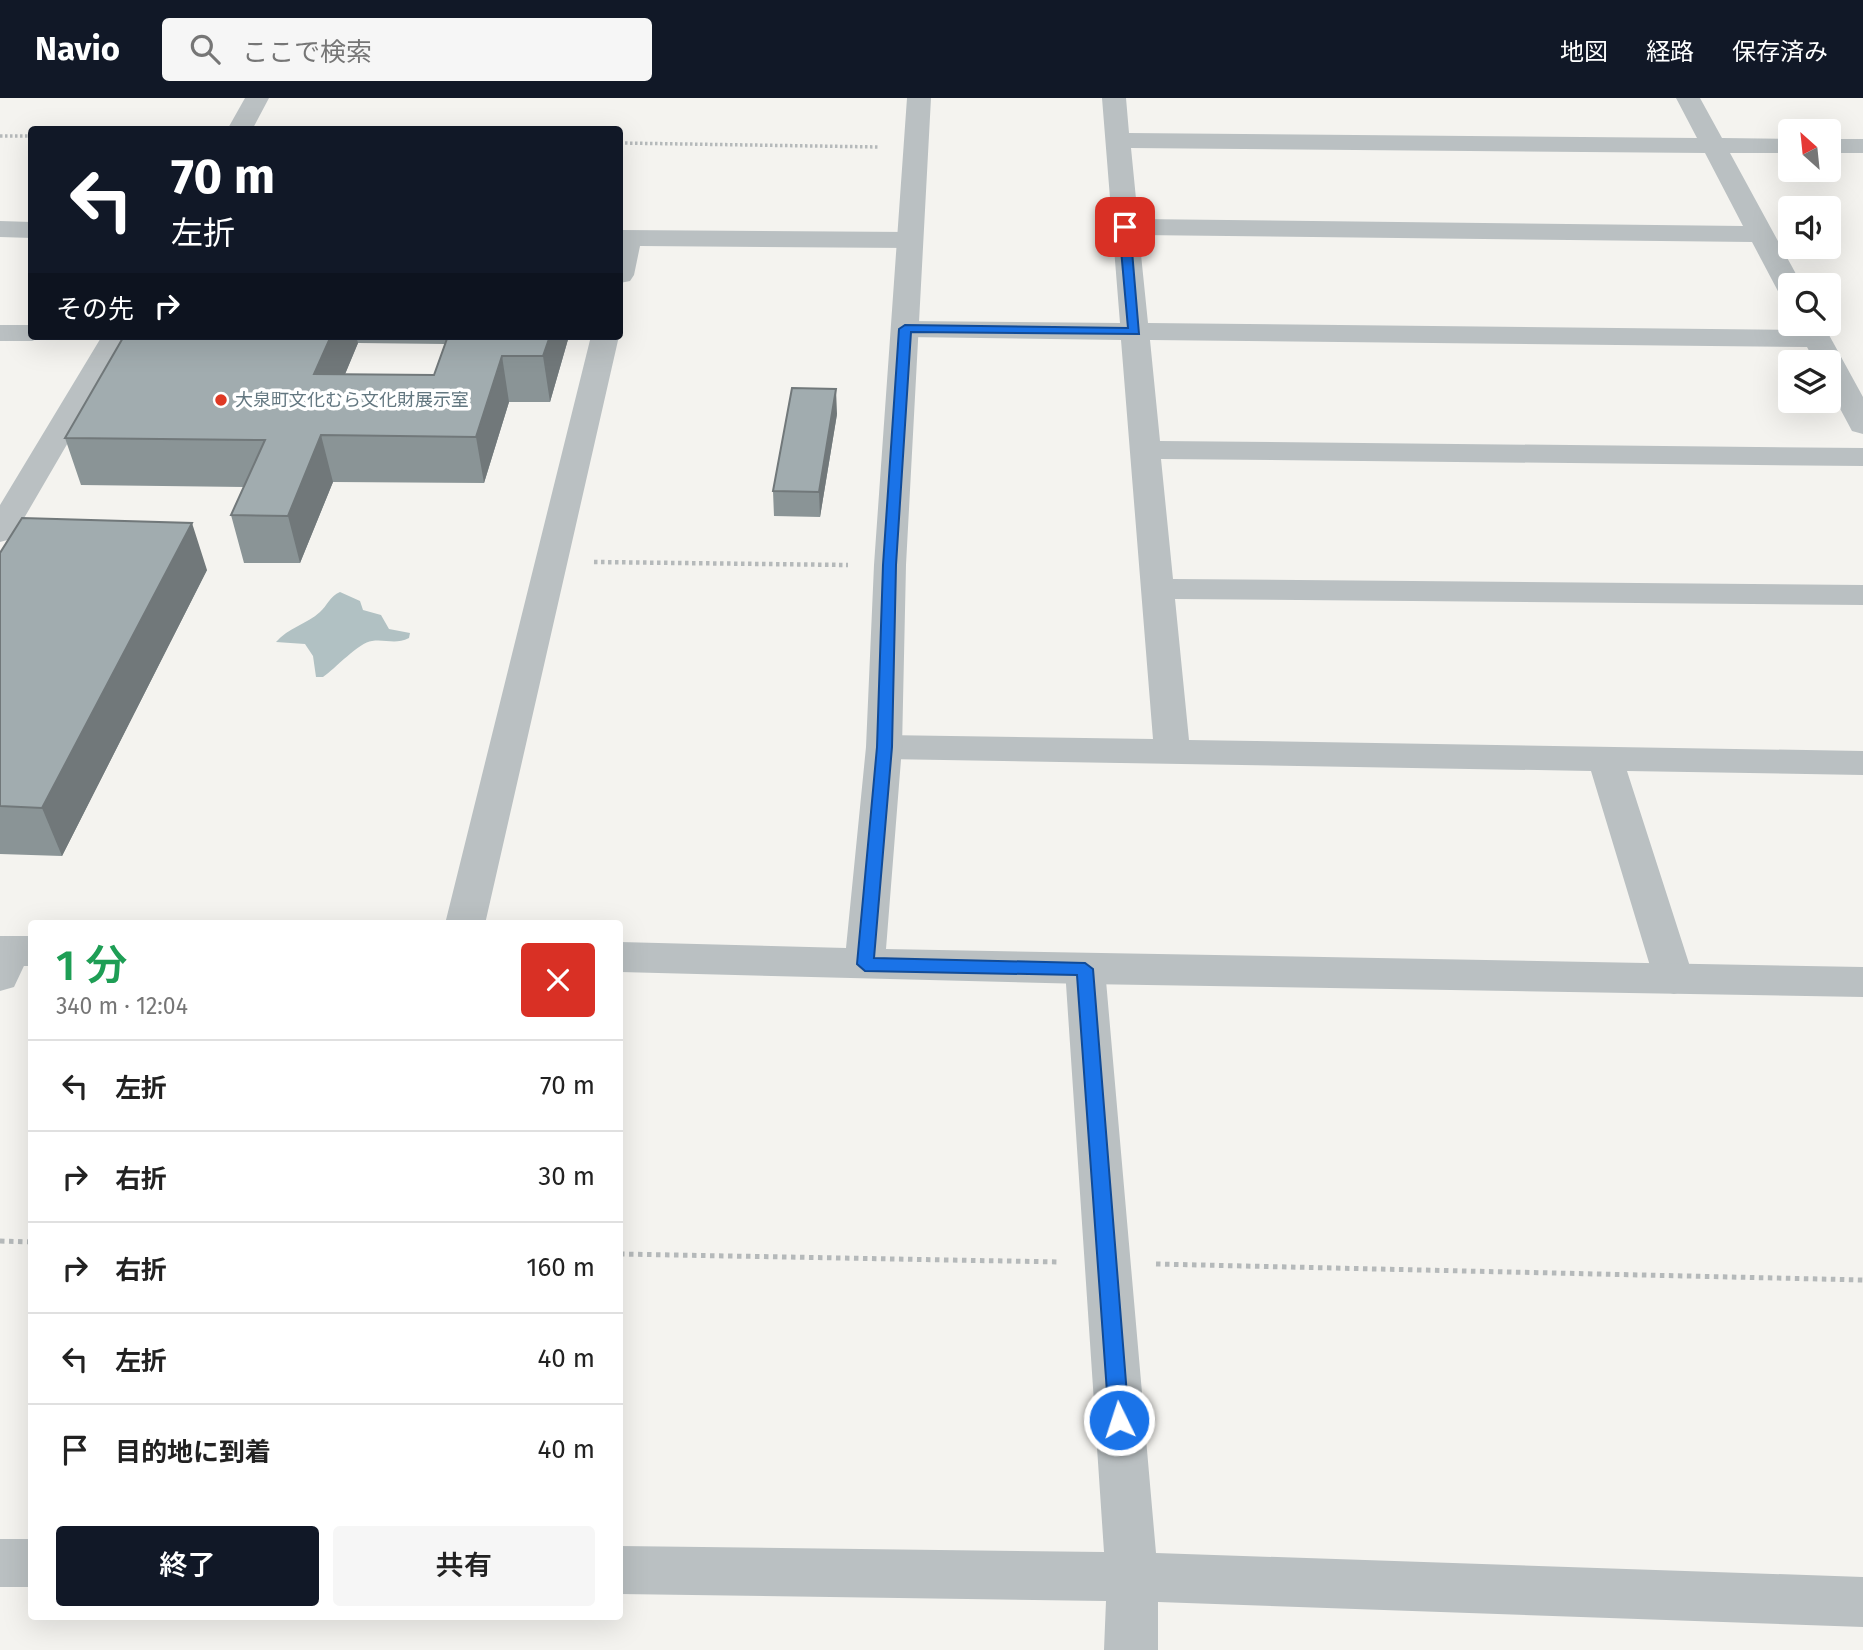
<!DOCTYPE html>
<html lang="ja">
<head>
<meta charset="utf-8">
<style>
	body { margin:0; font-family:"Fira Sans","Noto Sans JP",sans-serif; background:#f6f6f6; color:#222; height:100vh; display:flex; flex-direction:column; font-size:26px; white-space:nowrap }
	* { box-sizing:border-box; margin:0 }
	p { font-size:23px; color:#767676 }
	.icon { flex:none; width:38px; height:38px; fill:none; stroke:currentColor; stroke-width:2; stroke-linecap:round; stroke-linejoin:round }
	.map { position:relative; flex:1; overflow:hidden }
	.panel { position:absolute; left:28px; top:822px; width:595px; height:700px; display:flex; flex-direction:column; background:#fff; border-radius:7px; box-shadow:0 7px 28px #0002 }
	.panel>* { flex:none }
	.top-card { position:absolute; left:28px; top:28px; width:595px; height:214px; border-radius:7px; box-shadow:0 7px 28px #0002; background:#111827; color:#fff; overflow:hidden }
	.needle { width:46px; rotate:333deg }
	.controls { position:absolute; left:1778px; top:21px; display:grid; gap:14px }
	.controls a { display:grid; place-items:center; width:63px; height:63px; border-radius:7px; background:#fff; box-shadow:0 7px 28px #0002; font-size:35px }
	.pin { position:absolute; display:grid; place-items:center; width:60px; height:60px; color:#fff; margin:-30px; border-radius:14px; box-shadow:0 4px 10px #0006 }
	.me { position:absolute; width:77px; margin:-38px; rotate:356deg; stroke-linejoin:round; filter:drop-shadow(0 0 5px #0008) }
	.turn { display:flex; align-items:center; gap:24px; height:147px; padding:0 28px; font-size:32px }
	.turn .icon { width:91px; height:91px; stroke-width:2.5 }
	.turn b { display:block; font-size:49px; line-height:60px }
	.then { display:flex; align-items:center; height:66px; padding:0 28px; background:#0003; gap:14px; font-size:26px }
	.round { display:grid; place-items:center; flex:none; width:74px; height:74px; border-radius:7px; background:#f6f6f6 }
	.summary { display:flex; align-items:center; justify-content:space-between; height:119px; padding:0 28px }
	h1 { font-size:42px; font-weight:600; line-height:52px; color:#1e9e55 }
	.cta { display:flex; gap:14px; margin-top:auto; padding:14px 28px }
	.cta a { flex:1; height:80px; border-radius:7px; background:#111827; color:#fff; font-size:28px; font-weight:600; line-height:80px; text-align:center }
	.cta a+a { background:#f6f6f6; color:#222 }
	ul { padding:0; list-style:none }
	li { display:flex; align-items:center; gap:21px; height:91px; padding:0 28px; border-top:2px solid #e0e0e0 }
	li div { flex:1 }
	li b { display:block; font-size:26px }
	li em { font-style:normal }
	header { display:flex; align-items:center; gap:42px; box-sizing:border-box; height:98px; padding:0 35px; background:#111827; color:#fff }
	header strong { font-size:33px }
	nav { display:flex; gap:38px; margin-inline-start:auto; font-size:24px }
	.search { width:490px; height:63px; background:#f6f6f6; display:flex; align-items:center; gap:18px; box-sizing:border-box; padding:0 24px; border-radius:7px; color:#767676; font-size:26px }
	.map>svg:first-child { display:block }
	.water { fill:#b1c1c3 }
	.lines { fill:none; stroke-linecap:round; stroke-linejoin:round }
	.path-far2 { stroke:#b5b9ba; stroke-width:3.5; stroke-dasharray:2.5 2.5; stroke-linecap:butt }
	.path-far1 { stroke:#b5b9ba; stroke-width:4.5; stroke-dasharray:3.5 3.5; stroke-linecap:butt }
	.path { stroke:#b5b9ba; stroke-width:5; stroke-dasharray:4.5 4.5; stroke-linecap:butt }
	.minor { fill:#bac0c2; fill-rule:evenodd }
	.tertiary { fill:#bac0c2; fill-rule:evenodd }
	.wall { fill:#8a9496; fill-rule:evenodd }
	.shaded-wall { fill:#71787a }
	.building { fill:#a1acaf; stroke:#71787a; stroke-width:2 }
	.route { fill:#1a73e8; stroke:#114b97; stroke-width:2 }
	.poi-dot { fill:#df3924; stroke:#fff; stroke-width:2.5 }
	.labels { text-anchor:middle; stroke-width:7; stroke-linejoin:round; paint-order:stroke }
	.far-poi-label { font-size:18px; fill:#637780; stroke:#fff; text-anchor:start }
</style>
</head>
<body>
<header>
<strong>Navio</strong>
<div class="search"><svg class="icon" aria-label="search" viewBox="0 0 24 24"><circle cx="10" cy="10" r="6"/><path d="M15 15l6 6"/></svg>ここで検索</div>
<nav><a>地図</a><a>経路</a><a>保存済み</a></nav>
</header>
<div class="map">
<svg width="1863" height="1552" viewBox="0 0 1863 1552">
	<rect width="100%" height="100%" fill="#f4f3ef"/>
	<path class="water" d="M340,494L360,503L363,512L381,517L389,531L410,535L409,540C395,547 386,541 372,543C359,544 335,571 323,579H316L313,558L305,546L276,544C288,530 307,526 320,514C327,508 330,498 340,494Z"/>
	<g class="lines">
		<path class="path-far2" d="M0,38H32
			M620,45L880,49"/>
		<path class="path-far1" d="M594,464L848,467"/>
		<path class="path" d="M0,1143L32,1144
			M620,1156L1060,1164
			M1156,1166L1863,1182"/>
		<path class="minor" d="M245,0H269L252,32H227Z
			M1102,0H1126L1129,35L1697,40L1676,0H1700L1722,40L1790,41V55H1730L1802,187H1790V199L1780,197L1752,144L1139,137L1148,225L1798,232L1795,226H1823L1863,299V336L1852,333L1829,290V264H1815L1807,249L1150,242L1160,343L1863,350V368L1161,361L1173,481L1863,487V507L1175,501L1189,642L1863,653V677L1627,673L1694,881L1688,892L1674,896L1660,892L1654,881L1591,673L884,661L871,657L866,649L871,641L884,637L1153,641L1121,242L905,239L895,237L891,231L895,225L905,223L1120,225ZM1131,50L1705,55L1743,128L1138,121Z
			M1829,41H1863V55H1829Z
			M0,123L32,124V140L0,139Z
			M620,132L910,134L919,136L923,142L919,148L910,150L640,148L634,177L630,183L620,185Z
			M0,227H32V238H44L32,243H0Z
			M102,238H130L16,434L11,441L0,444V407Z
			M591,238H619L485,826H445Z
			M11,838L25,843L31,853L14,889L0,893V842Z
			M1085,856L1099,860L1105,871L1156,1455L1863,1479V1529L1158,1504V1552H1104L1106,1503L620,1496V1448L1104,1454L1065,871L1071,860Z
			M0,1441H32V1489H0Z"/>
		<path class="tertiary" d="M907,0H931L906,467L902,649L886,851L1863,869V899L1085,886L620,874V844L846,850L866,649L874,467Z
			M0,838H32V868H0Z"/>
	</g>
	<path class="wall" d="M124,238H569L550,304H509L484,385L333,384L300,465H244L231,417L244,389L81,387L65,340ZM358,245L445,246L434,277L345,276Z
		M837,316L820,419L774,418L773,393Z
		M0,455L207,472L62,758L0,756Z"/>
	<path class="shaded-wall" d="M331,238H356L358,245L326,322L314,276Z
		M550,238H569L550,304L543,258Z
		M502,258L509,304L484,385L476,339Z
		M836,291L837,316L820,419L819,394Z
		M321,337L333,384L300,465L288,418Z
		M192,425L207,472L62,758L42,710Z"/>
	<path class="building" d="M124,238H331L314,276L434,277L448,238H550L543,258H502L476,339L321,337L288,418L231,417L265,342L65,340Z
		M792,290L836,291L819,394L773,393Z
		M22,420L192,425L42,710L0,708V455Z"/>
	<path class="route" d="M1125,126L1130,129L1139,236L911,234L896,467L892,649L874,860L1085,865L1093,871L1129,1322L1126,1328L1119,1331L1112,1328L1109,1322L1077,877L865,873L857,866L877,649L883,467L899,231L905,227L1128,230L1119,129Z"/>
	<circle class="poi-dot" cx="221" cy="302" r="7"/>
	<g class="labels">
		<g class="far-poi-label">
			<text x="235" y="308">大泉町文化むら文化財展示室</text>
		</g>
	</g>
</svg>
<div class="controls">
<a><svg class="needle" viewBox="-14 -14 28 28"><path d="M0-13l5 13h-10z" fill="#e53935"/><path d="M0 13l5-13h-10z" fill="#767676"/></svg></a>
<a><svg class="icon" aria-label="sound" viewBox="0 0 24 24"><path d="M4 9h4l5-4v14l-5-4H4zM17 9q2 3 0 6"/></svg></a>
<a><svg class="icon" aria-label="search" viewBox="0 0 24 24"><circle cx="10" cy="10" r="6"/><path d="M15 15l6 6"/></svg></a>
<a><svg class="icon" aria-label="layers" viewBox="0 0 24 24"><path d="M12 4l9 5-9 5-9-5zM3 14l9 5 9-5"/></svg></a>
</div>
<div class="pin" style="left:1125px;top:129px;background:#d93025"><svg class="icon" aria-label="arrive" viewBox="0 0 24 24"><path d="M6 21V4h12l-3 4 3 4H6"/></svg></div>
<svg class="me" style="left:1119px;top:1322px" viewBox="-20 -20 40 40"><circle r="17" fill="#1a73e8" stroke="#fff" stroke-width="3"/><path d="M0-11L8 9 0 5-8 9z" fill="#fff"/></svg>
<div class="top-card">
<div class="turn"><svg class="icon" aria-label="left" viewBox="0 0 24 24"><path d="M17 20v-9H6M10 6l-5 5 5 5"/></svg><div><b>70 m</b>左折</div></div>
<div class="then">その先<svg class="icon" aria-label="right" viewBox="0 0 24 24"><path d="M7 20v-9h11M14 6l5 5-5 5"/></svg></div>
</div>
<section class="panel">
<div class="summary"><div><h1>1 分</h1><p>340 m · 12:04</p></div><a class="round" style="background:#d93025;color:#fff"><svg class="icon" aria-label="close" viewBox="0 0 24 24"><path d="M6 6l12 12M18 6L6 18"/></svg></a></div>
<ul>
<li><svg class="icon" aria-label="left" viewBox="0 0 24 24"><path d="M17 20v-9H6M10 6l-5 5 5 5"/></svg><div><b>左折</b></div><em>70 m</em></li>
<li><svg class="icon" aria-label="right" viewBox="0 0 24 24"><path d="M7 20v-9h11M14 6l5 5-5 5"/></svg><div><b>右折</b></div><em>30 m</em></li>
<li><svg class="icon" aria-label="right" viewBox="0 0 24 24"><path d="M7 20v-9h11M14 6l5 5-5 5"/></svg><div><b>右折</b></div><em>160 m</em></li>
<li><svg class="icon" aria-label="left" viewBox="0 0 24 24"><path d="M17 20v-9H6M10 6l-5 5 5 5"/></svg><div><b>左折</b></div><em>40 m</em></li>
<li><svg class="icon" aria-label="arrive" viewBox="0 0 24 24"><path d="M6 21V4h12l-3 4 3 4H6"/></svg><div><b>目的地に到着</b></div><em>40 m</em></li>
</ul>
<div class="cta"><a>終了</a><a>共有</a></div>
</section>
</div>
</body>
</html>
